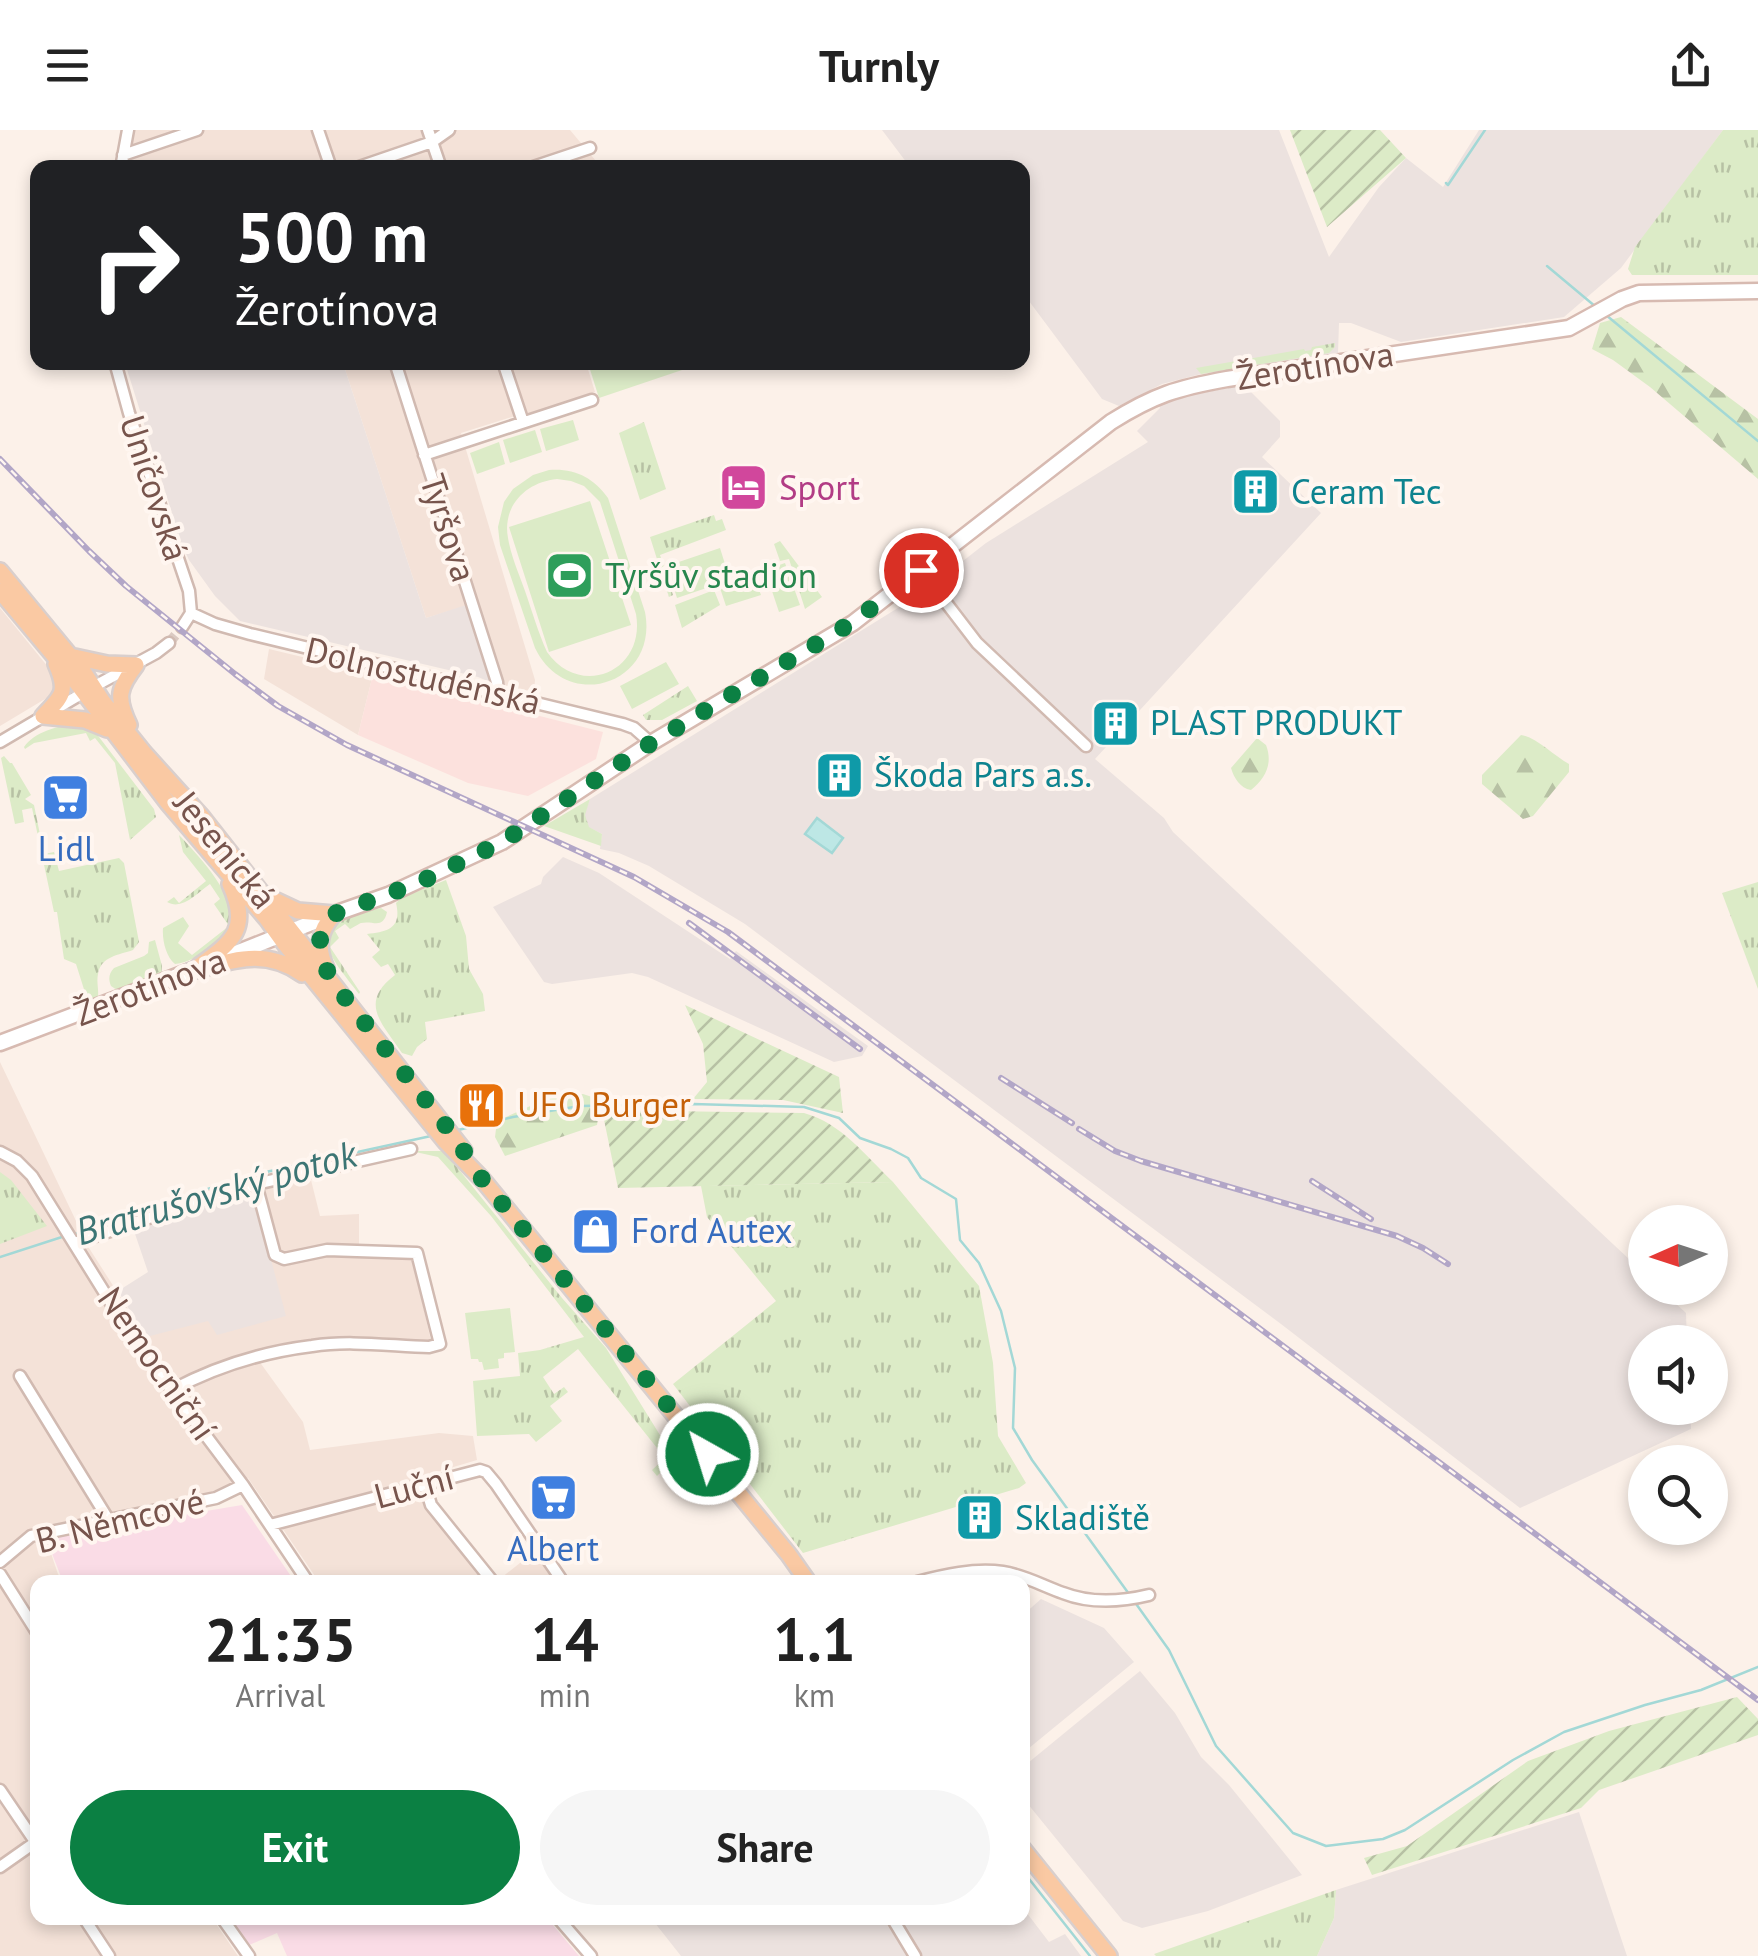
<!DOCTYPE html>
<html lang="en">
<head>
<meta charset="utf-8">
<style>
	body { margin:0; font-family:"PT Sans",sans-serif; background:#f6f6f6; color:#222; height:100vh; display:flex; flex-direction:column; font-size:38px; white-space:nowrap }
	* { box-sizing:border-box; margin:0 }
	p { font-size:32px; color:#767676 }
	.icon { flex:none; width:55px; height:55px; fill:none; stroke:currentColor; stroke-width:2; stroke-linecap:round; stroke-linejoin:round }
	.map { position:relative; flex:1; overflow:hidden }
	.details { position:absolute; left:30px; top:1445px; width:1000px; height:350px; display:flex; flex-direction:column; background:#fff; border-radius:20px; box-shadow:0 5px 15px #0003 }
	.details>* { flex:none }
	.top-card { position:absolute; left:30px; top:30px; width:1000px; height:210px; border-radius:20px; box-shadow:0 5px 15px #0003; background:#202124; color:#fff; overflow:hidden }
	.needle { width:65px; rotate:267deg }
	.controls { position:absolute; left:1628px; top:1075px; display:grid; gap:20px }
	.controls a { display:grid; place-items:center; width:100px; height:100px; border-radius:50%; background:#fff; box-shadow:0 5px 15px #0003; font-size:50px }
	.pin { position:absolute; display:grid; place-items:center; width:85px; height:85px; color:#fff; margin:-42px; border:5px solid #fff; border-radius:50%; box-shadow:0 2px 10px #0007 }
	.me { position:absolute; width:110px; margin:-55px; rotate:321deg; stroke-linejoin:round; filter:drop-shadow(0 0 8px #0008) }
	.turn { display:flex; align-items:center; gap:35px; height:210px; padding:0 40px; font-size:45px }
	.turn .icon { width:130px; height:130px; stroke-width:2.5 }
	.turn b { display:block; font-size:70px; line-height:85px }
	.eta { display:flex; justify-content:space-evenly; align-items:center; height:170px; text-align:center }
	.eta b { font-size:60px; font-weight:600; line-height:70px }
	.primary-button { display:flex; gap:20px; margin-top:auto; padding:20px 40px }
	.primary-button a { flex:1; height:115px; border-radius:60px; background:#0b8043; color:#fff; font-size:40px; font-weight:600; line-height:115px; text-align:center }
	.primary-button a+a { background:#f6f6f6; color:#222 }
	header { display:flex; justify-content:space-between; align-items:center; height:130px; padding:0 40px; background:#fff; font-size:45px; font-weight:600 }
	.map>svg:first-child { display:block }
	.residential { fill:#f4e2d8 }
	.commercial { fill:#fce1dd }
	.industrial { fill:#ece2df }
	.medical { fill:#fadce6 }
	.grass { fill:url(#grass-tufts) }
	.forest { fill:url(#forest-firs) }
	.garden { fill:url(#garden-furrows) }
	.pitch { fill:#dcebc7; fill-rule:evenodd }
	.water { fill:#bde7e5; stroke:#a3d8d6; stroke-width:2.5 }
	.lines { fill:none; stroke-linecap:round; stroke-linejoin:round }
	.stream { stroke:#a3d8d6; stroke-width:2.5 }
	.street-tunnel { stroke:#dbcac2; stroke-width:10; stroke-dasharray:10 5; stroke-linecap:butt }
	.street-casing { stroke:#d1bab1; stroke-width:15 }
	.secondary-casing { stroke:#d7bab1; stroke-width:19 }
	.primary-casing { stroke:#d9cfcd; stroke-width:20 }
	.street { stroke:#fff; stroke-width:10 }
	.secondary { stroke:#fff; stroke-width:14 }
	.primary { stroke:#fac9a3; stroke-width:15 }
	.rail-casing { stroke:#b2a6c7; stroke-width:6 }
	.rail { stroke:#fff6f0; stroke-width:2.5; stroke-dasharray:8; stroke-linecap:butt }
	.route { stroke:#0b8043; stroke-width:18; stroke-dasharray:0 32.4 }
	.labels { text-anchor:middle; stroke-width:8; stroke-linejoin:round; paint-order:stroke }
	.street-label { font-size:35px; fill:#77544c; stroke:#fff6f0 }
	.hotel-label { font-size:35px; fill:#b23c85; stroke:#fff6f0; text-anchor:start }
	.culture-label { font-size:35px; fill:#0d838f; stroke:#fff6f0; text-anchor:start }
	.leisure-label { font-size:35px; fill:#27864d; stroke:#fff6f0; text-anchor:start }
	.shop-label { font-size:35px; fill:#366cbe; stroke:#fff6f0 }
	.food-label { font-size:35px; fill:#c56008; stroke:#fff6f0; text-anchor:start }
	.water-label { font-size:38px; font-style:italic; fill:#3c7574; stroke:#fff6f0 }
</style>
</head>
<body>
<header><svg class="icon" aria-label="menu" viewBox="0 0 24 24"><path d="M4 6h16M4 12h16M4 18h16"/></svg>Turnly<svg class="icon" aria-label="share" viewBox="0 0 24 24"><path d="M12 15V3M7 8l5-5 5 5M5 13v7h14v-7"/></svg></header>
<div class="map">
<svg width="1758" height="1826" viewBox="0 0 1758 1826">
	<defs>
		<pattern id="grass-tufts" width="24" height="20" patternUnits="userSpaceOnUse" patternTransform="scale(2.5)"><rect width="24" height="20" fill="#dcebc7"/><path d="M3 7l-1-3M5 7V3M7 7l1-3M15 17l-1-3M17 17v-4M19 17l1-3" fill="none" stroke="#b7c1a4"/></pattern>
		<pattern id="forest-firs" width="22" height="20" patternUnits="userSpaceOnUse" patternTransform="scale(2.5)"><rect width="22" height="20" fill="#dcebc7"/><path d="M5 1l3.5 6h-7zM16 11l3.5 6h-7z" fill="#b7c1a4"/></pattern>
		<pattern id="garden-furrows" width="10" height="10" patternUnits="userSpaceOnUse" patternTransform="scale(2.5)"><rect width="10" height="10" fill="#dcebc7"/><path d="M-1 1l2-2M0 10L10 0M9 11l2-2" fill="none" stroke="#b7c1a4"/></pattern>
	</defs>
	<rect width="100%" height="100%" fill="#fcf1e9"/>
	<path class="residential" d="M134,0H570L601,37L128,38Z
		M343,233H586L595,262L530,285L515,286L461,303L535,550L534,562L490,552L466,476L426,488Z
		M0,478L53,543L55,551V563L0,596Z
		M269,519L373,544L358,605L264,549Z
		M0,932L89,1118L146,1207L264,1105L253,1062L311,1050L320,1086L359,1084V1123L412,1128L431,1211L321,1210L255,1221L259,1231L303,1292L310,1320L439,1303L473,1306L477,1330L420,1347L425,1373L487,1452H319L248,1348L194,1368L42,1397L58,1444L63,1452H38V1788H212L238,1826H0Z
		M535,1421L558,1452H496Z"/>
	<path class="commercial" d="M373,544L603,602L596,629L528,666L468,653L358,605Z"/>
	<path class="industrial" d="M882,0H1279L1329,127L1379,57L1406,28L1443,57L1479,0H1723L1621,138L1564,187L1401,212L1351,193H1339L1338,223L1201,244L1162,254L1119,276L1102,269L1023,163L1022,38L910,37Z
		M125,233H343L426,488L466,475L490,552L478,547L240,491L215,466L189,430L182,415Z
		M1244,255L1280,291V307L1262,327L1321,383L1095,629L1164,688L1173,702L1645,1144V1158H1659L1686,1183L1687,1212H1645V1278H1690L1691,1299L1520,1378L1281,1194L745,794L649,736L619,723L600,719L602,704L588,697L584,685L590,669L922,463L986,413L1148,312L1137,301L1160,278L1159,274L1186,266Z
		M563,727L599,743L730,829L736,821L868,916L862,926L834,932L648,847L632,843L552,854L544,852L493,777L541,754L543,747Z
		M245,1061L253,1062L286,1186L217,1205L208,1191L146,1207L118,1161L148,1142L133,1098Z
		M1041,1469L1104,1498L1134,1532L1023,1623V1485Z
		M1140,1541L1175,1583L1201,1627L1229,1655L1302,1745L1208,1781L1142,1798L1123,1791L1023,1668V1637Z
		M1579,1682L1627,1826H1317L1334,1788L1336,1760Z
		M1023,1778L1049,1812L1065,1804L1081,1826H681L651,1788H882L894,1805L911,1811L900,1788H1022Z"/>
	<path class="medical" d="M242,1375L295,1452H63L46,1408Z
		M227,1788H547L579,1826H287L277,1803L247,1816Z"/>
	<path class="grass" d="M1723,0H1758V145H1632L1628,139L1635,117Z
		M1335,213V217L1329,223L1201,244L1196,238L1304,219L1305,221L1311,220L1312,217Z
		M644,292L666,359L640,370L619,303Z
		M714,385L716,391L722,389L726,400L660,425L673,465L669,467L650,407Z
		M780,411L822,467L805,479L789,429L780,431L774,414Z
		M714,460L720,475L682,498L675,475Z
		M688,556L697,571L662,590H646L643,585Z
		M80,595L96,603L154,679L156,687L130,710L115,633L95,608L90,611L86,603L34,613L25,619L24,617C35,601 61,594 80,595Z
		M4,626L10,633H12L31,665L25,669L34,675L44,724L54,722L59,741L119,728L124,733L139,812L133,820C119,825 101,826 98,844C96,854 100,861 97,871L88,872L76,834L64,829L57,782H54L32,678L22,680L24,692L15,694L1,628Z
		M590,669L585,685L589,697L602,704L601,716L544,696Z
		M179,705C197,724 244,773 230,801C226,808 217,814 211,818C200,825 188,833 175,834C166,827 162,810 163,798L183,787L189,796L178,813L192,825L229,796L214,774L220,769L210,754C197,763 182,781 167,772L174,767L179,773L206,751L183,722Z
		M446,750L466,806L469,839L483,864L485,881L425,892L427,909L417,917L412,926L402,923C382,893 358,873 395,845L388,834L381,837L372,827L380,820L367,804C388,802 402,798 396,773L401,768Z
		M1758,752V859L1722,763Z
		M381,778L387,782C383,800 373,790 361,793C360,793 351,799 350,799L345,794L335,801L339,808L330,817L360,862L359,864C350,852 331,830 328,817C323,791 363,782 381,778Z
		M155,810L162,836L161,847L120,862L111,856C108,849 109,843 114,838L144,826L148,823L149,812Z
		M411,1021H444L562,1168L606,1218L668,1318L669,1334L657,1346L652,1340L665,1328L578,1219L543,1247L554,1264L564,1257L568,1262L550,1276L562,1291L536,1312L529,1304L477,1306L473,1251L520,1246L518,1223L540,1220L584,1207L491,1086L438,1027Z
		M0,1042L11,1050L47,1096L0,1114Z
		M893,1052L979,1156L993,1233L998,1306L1026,1353L1019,1358L803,1423L673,1254L776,1171L707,1087L701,1056Z
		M1336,1760L1334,1788L1317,1826H1156L1154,1824Z"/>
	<path class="forest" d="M1621,187L1758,289V349L1650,257L1613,230L1592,219L1600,193Z
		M1521,605C1536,607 1554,626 1569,634V642L1533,686L1523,689L1482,654V645Z
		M1257,608L1266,615C1273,633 1266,648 1251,660C1240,658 1234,648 1231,638Z
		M583,964L601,970L597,995L505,1026L495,1007L497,991L546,969Z"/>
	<path class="garden" d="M1290,0H1380L1406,28L1327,97Z
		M685,875L839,947L843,983L783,970L693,969L707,952L703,914Z
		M602,980L804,983C841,993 866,1026 893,1052L618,1058Z
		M1737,1567L1758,1589V1605L1599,1660L1581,1678L1372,1745L1364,1728L1407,1716L1528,1631L1609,1601Z"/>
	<path class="pitch" d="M588,233H687L688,238L599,268Z
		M573,290L579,310L546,321L540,299Z
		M535,300L542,322L510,333L503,310Z
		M499,312L505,334L477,344L470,323Z
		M549,340C574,338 593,347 608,368L645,482C659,554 567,584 535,518L500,415L498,397L504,372L513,359L533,345ZM557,349L571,351L584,356L600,372L636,484C646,542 580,569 547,522C538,502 532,481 525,461C519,444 511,426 508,408C502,376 526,352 557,349Z
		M590,371L631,495L549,522L509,397Z
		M720,418L730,450L677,468L667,436Z
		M785,433L800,475L779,482L765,440Z
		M754,446L761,465L726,476L720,458Z
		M666,532L679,554L632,579L620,556Z
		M510,1178L515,1222L504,1223V1228L498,1229L499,1238L484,1240L482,1232H479L478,1229H471L465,1183Z"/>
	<path class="water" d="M817,688L843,708L832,723L805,704Z"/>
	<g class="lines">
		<path class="stream" d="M1446,53L1448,55L1485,0
			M1547,136L1596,177
			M1606,185L1758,311
			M458,1000L513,987L580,976L693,974L804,977L839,988L860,1008L891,1019L908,1028L921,1048L956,1069L960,1110L979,1133L1001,1181L1015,1238L1013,1298L1032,1330L1129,1464
			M73,1105L243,1047L431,1006
			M0,1127L65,1106
			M1134,1471L1169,1520L1216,1616L1293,1703L1326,1716L1383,1709L1405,1700L1513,1630L1564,1602L1645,1575L1701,1560L1758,1537
			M1022,1740L1090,1826"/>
		<path class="street-tunnel" d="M169,513L182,497"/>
		<defs>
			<path id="street" d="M318,0L331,38
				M428,0L441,38
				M123,25L197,0
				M121,38L128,0
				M356,38L432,12L449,0
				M530,38L590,18
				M115,232L129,283L189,461L191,483
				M395,232L497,552L498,565
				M503,232L523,292
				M424,325L592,270
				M921,440L977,513L1086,616
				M191,483L215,494L250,504L623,594L634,598L651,613
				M182,497L191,483
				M0,612L93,557L156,523L169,513
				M0,1022L17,1031L32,1046L134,1210L243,1355L308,1452
				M75,1113L234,1059L411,1019
				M20,1246L108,1389
				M172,1260C215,1237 263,1222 312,1216C350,1210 391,1216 429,1217L440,1214L417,1123L327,1120L284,1129L275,1125L256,1054
				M425,1355L431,1375L493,1452
				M270,1395L480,1340L486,1342L496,1354L563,1452
				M0,1432L31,1406L216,1368L243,1355
				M0,1444L38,1504
				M917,1452C944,1445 974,1438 1003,1442C1024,1445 1043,1456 1063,1463C1091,1474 1120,1472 1149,1465
				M0,1660L38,1716
				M0,1737L37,1711
				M84,1788L109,1826
				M222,1788L249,1826
				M558,1788L591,1826
				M892,1788L915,1826"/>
			<path id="secondary" d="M221,829L334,784L388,765L502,712L651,613L853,493L1111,292C1154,265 1177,258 1227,249L1569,198L1622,169L1639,163L1758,161
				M0,913L201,837"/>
			<path id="primary" d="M0,441L85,544L103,572L144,623L201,686L464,1021
				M0,461L76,552L168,673L267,789L285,814L445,1011L482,1049L789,1425L808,1452
				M70,526L107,534L136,535
				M43,586C63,566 68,561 56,534
				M43,586L85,590L107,599
				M129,595C116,568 118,558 136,535
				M266,766L298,781L334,784
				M199,836C234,811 250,798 230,754
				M326,838C316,817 319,801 334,784
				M191,841C232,831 264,817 302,844
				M1022,1718L1109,1826"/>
		</defs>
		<use href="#street" class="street-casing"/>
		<use href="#secondary" class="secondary-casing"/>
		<use href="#primary" class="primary-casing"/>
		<use href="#street" class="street"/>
		<use href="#secondary" class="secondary"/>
		<use href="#primary" class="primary"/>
		<defs>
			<path id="rail" d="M0,329L89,421L126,456L235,544L278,576L347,615L634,747L728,802L1758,1570
				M689,793L860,919
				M1001,948L1072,993
				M1079,999L1115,1021L1141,1031L1397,1106L1423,1118L1448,1134
				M1312,1051L1371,1089"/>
		</defs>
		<use href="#rail" class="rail-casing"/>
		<use href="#rail" class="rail"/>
	</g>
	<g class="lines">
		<path class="route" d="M708,1324L482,1049L454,1006L332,851C319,824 312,809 334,784L418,753L502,712L651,613L853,492L921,440"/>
	</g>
	<defs>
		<symbol id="hotel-square" viewBox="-11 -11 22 22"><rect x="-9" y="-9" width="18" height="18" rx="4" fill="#d1479c" stroke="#fff6f0"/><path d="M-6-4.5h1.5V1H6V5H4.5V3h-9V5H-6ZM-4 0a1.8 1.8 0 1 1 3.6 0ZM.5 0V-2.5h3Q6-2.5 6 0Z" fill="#fff"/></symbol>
		<symbol id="building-square" viewBox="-11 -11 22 22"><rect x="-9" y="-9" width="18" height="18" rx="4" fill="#0f9aa8" stroke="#fff6f0"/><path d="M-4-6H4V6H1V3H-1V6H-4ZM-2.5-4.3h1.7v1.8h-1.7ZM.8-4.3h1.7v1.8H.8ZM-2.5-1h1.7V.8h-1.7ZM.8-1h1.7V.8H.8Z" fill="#fff"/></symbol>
		<symbol id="stadium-square" viewBox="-11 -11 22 22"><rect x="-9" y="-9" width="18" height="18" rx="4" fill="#2e9e5b" stroke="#fff6f0"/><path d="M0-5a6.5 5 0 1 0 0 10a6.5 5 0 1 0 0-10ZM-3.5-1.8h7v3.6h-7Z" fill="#fff"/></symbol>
		<symbol id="supermarket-square" viewBox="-11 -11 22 22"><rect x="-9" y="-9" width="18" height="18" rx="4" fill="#3f7fe0" stroke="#fff6f0"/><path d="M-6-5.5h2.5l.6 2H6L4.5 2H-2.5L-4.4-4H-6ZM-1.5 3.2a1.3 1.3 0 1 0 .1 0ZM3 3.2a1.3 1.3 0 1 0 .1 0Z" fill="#fff"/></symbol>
		<symbol id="restaurant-square" viewBox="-11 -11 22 22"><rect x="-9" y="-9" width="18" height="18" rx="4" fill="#e8710a" stroke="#fff6f0"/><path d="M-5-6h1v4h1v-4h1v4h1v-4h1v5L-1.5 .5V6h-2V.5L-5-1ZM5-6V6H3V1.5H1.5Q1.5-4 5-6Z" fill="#fff"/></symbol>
		<symbol id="shop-square" viewBox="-11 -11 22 22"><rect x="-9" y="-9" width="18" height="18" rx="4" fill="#3f7fe0" stroke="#fff6f0"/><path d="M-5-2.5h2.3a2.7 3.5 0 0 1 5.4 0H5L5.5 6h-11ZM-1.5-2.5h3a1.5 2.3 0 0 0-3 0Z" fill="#fff"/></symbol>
	</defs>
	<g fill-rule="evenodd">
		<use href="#hotel-square" x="716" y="330" width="55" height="55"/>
		<use href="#building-square" x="1228" y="334" width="55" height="55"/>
		<use href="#stadium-square" x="542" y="418" width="55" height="55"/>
		<use href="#building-square" x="1088" y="566" width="55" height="55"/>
		<use href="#building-square" x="812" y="618" width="55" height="55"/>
		<use href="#supermarket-square" x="38" y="640" width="55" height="55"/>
		<use href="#restaurant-square" x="454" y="948" width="55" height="55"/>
		<use href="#shop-square" x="568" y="1074" width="55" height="55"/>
		<use href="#supermarket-square" x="526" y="1340" width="55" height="55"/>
		<use href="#building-square" x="952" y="1360" width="55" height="55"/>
	</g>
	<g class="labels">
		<g class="street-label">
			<text transform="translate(1315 236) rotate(-9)" y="12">Žerotínova</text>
			<text transform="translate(154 358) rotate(72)" y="12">Uničovská</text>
			<text transform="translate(448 398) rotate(72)" y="12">Tyršova</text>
			<text transform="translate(423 546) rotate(13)" y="12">Dolnostudénská</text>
			<text transform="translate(225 720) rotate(51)" y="12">Jesenická</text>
			<text transform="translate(150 857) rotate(-21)" y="12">Žerotínova</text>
			<text transform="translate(157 1234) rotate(55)" y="12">Nemocniční</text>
			<text transform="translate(414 1357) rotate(-15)" y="12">Luční</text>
			<text transform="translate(120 1391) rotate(-14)" y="12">B. Němcové</text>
		</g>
		<g class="hotel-label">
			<text x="779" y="370">Sport</text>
		</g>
		<g class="culture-label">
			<text x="1291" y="374">Ceram Tec</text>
			<text x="1150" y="605">PLAST PRODUKT</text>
			<text x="874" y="657">Škoda Pars a.s.</text>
			<text x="1015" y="1400">Skladiště</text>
		</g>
		<g class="leisure-label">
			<text x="605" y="458">Tyršův stadion</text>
		</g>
		<g class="shop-label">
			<text x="66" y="731">Lidl</text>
			<text x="631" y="1113" text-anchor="start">Ford Autex</text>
			<text x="553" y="1431">Albert</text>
		</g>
		<g class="food-label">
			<text x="517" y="987">UFO Burger</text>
		</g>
		<g class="water-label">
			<text transform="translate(216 1063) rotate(-16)" y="13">Bratrušovský potok</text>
		</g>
	</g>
</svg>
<div class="controls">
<a><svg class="needle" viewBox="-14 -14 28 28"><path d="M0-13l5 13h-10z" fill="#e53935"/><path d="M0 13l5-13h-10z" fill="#767676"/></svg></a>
<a><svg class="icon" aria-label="sound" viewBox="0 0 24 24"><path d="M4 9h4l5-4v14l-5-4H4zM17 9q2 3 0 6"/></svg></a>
<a><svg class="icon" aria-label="search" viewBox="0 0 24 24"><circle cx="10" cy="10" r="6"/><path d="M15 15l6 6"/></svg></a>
</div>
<div class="pin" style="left:921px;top:440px;background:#d93025"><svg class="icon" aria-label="arrive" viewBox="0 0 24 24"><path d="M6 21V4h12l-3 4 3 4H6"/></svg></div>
<svg class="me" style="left:708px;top:1324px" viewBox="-20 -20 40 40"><circle r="17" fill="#0b8043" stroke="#fff" stroke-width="3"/><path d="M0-11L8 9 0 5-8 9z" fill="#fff"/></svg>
<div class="top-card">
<div class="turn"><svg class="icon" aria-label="right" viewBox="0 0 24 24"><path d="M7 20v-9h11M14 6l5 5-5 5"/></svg><div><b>500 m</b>Žerotínova</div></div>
</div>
<section class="details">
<div class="eta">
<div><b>21:35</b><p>Arrival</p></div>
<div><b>14</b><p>min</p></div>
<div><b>1.1</b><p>km</p></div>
</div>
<div class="primary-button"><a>Exit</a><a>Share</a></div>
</section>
</div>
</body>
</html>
